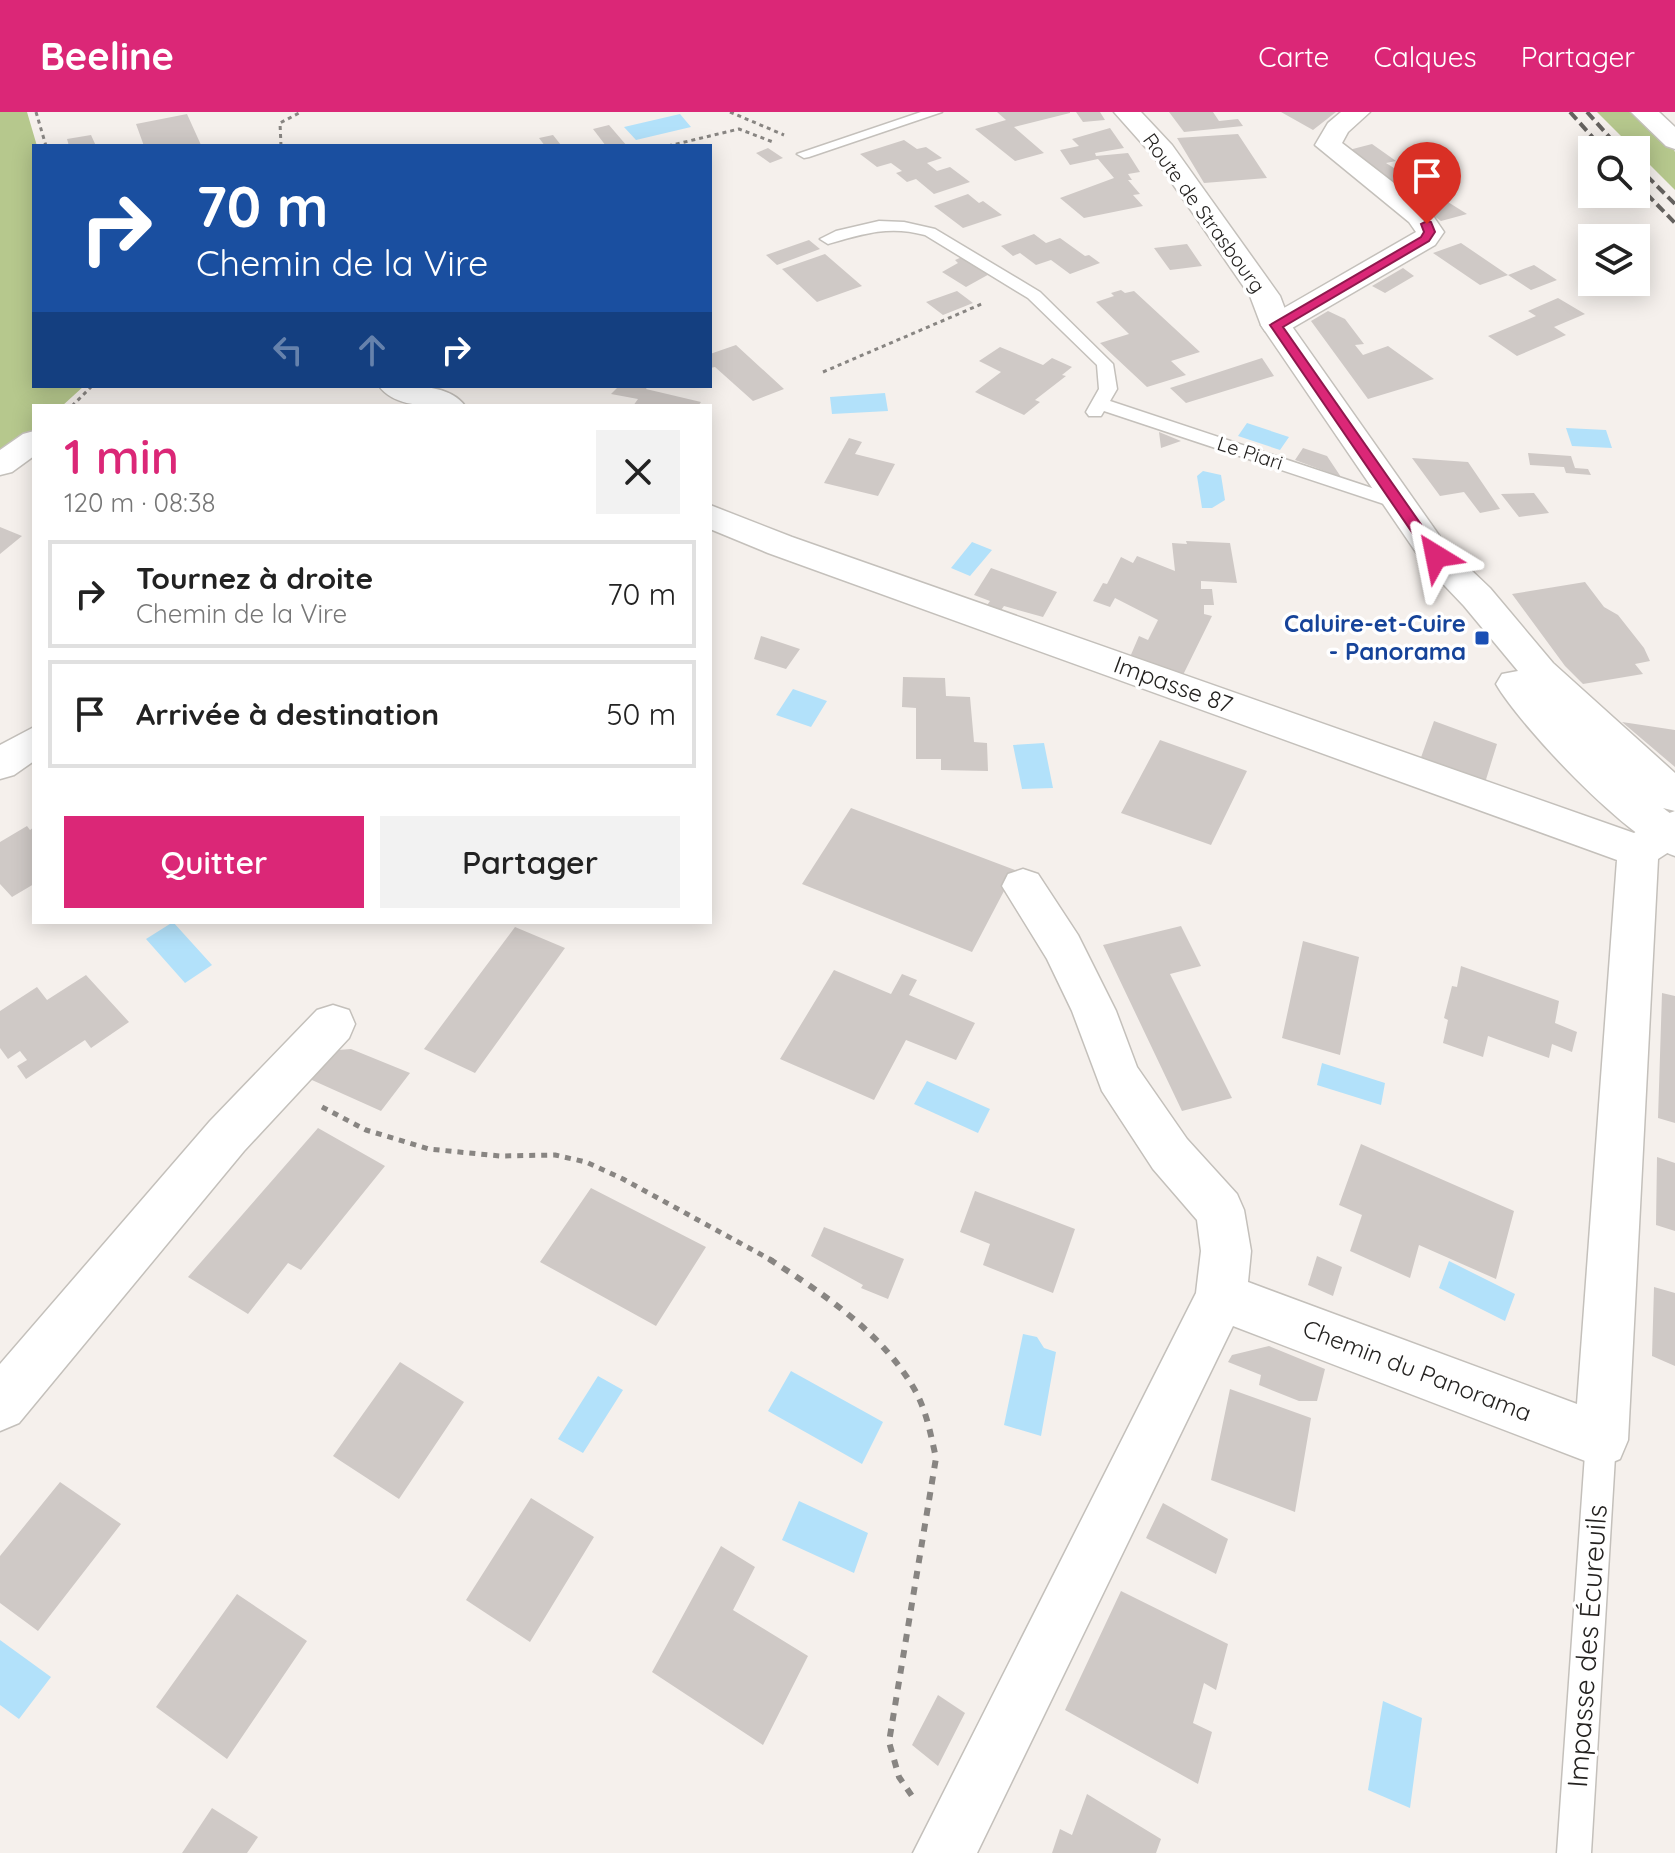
<!DOCTYPE html>
<html lang="fr">
<head>
<meta charset="utf-8">
<style>
	body { margin:0; font-family:Quicksand,sans-serif; background:#f2f2f2; color:#222; height:100vh; display:flex; flex-direction:column; font-size:30px; white-space:nowrap }
	* { box-sizing:border-box; margin:0 }
	p { font-size:26px; color:#767676 }
	.icon { flex:none; width:44px; height:44px; fill:none; stroke:currentColor; stroke-width:2; stroke-linecap:round; stroke-linejoin:round }
	.map { position:relative; flex:1; overflow:hidden }
	.sheet { position:absolute; left:32px; top:292px; width:680px; height:520px; display:flex; flex-direction:column; background:#fff; border-radius:0px; box-shadow:0 4px 20px #0003 }
	.sheet>* { flex:none }
	.banner { position:absolute; left:32px; top:32px; width:680px; height:244px; border-radius:0px; box-shadow:0 4px 20px #0003; background:#1a4fa0; color:#fff; overflow:hidden }
	.buttons { position:absolute; left:1578px; top:24px; display:grid; gap:16px }
	.buttons a { display:grid; place-items:center; width:72px; height:72px; border-radius:0px; background:#fff; box-shadow:0 4px 20px #0003; font-size:40px }
	.pin { position:absolute; display:grid; place-items:center; width:68px; height:68px; color:#fff; margin:-82px -34px; border-radius:50% 50% 50% 0; rotate:-45deg; box-shadow:0 0 8px #0007 }
	.pin .icon { rotate:45deg }
	.me { position:absolute; width:88px; margin:-44px; rotate:325deg; stroke-linejoin:round; filter:drop-shadow(0 0 6px #0008) }
	.turn { display:flex; align-items:center; gap:28px; height:168px; padding:0 32px; font-size:36px }
	.turn .icon { width:104px; height:104px; stroke-width:2.5 }
	.turn b { display:block; font-size:56px; line-height:68px }
	.lanes { display:flex; align-items:center; height:76px; padding:0 32px; background:#0003; justify-content:center; gap:40px; direction:ltr }
	.lanes .off { opacity:.35 }
	.round { display:grid; place-items:center; flex:none; width:84px; height:84px; border-radius:0px; background:#f2f2f2 }
	.overview { display:flex; align-items:center; justify-content:space-between; height:136px; padding:0 32px }
	h1 { font-size:48px; font-weight:600; line-height:60px; color:#db2777 }
	.action { display:flex; gap:16px; margin-top:auto; padding:16px 32px }
	.action a { flex:1; height:92px; border-radius:0px; background:#db2777; color:#fff; font-size:32px; font-weight:600; line-height:92px; text-align:center }
	.action a+a { background:#f2f2f2; color:#222 }
	ul { padding:0; list-style:none }
	li { display:flex; align-items:center; gap:24px; height:108px; margin:0 16px 12px; padding:0 16px; border:4px solid #e0e0e0; border-radius:0px }
	li div { flex:1 }
	li b { display:block; font-size:30px }
	li em { font-style:normal }
	header { display:flex; align-items:center; gap:48px; box-sizing:border-box; height:112px; padding:0 40px; background:#db2777; color:#fff }
	header strong { font-size:38px }
	nav { display:flex; gap:44px; margin-inline-start:auto; font-size:28px }
	.map>svg:first-child { display:block }
	.green { fill:#b6c88d }
	.water { fill:#b2e1fa }
	.building { fill:#cfc9c6 }
	.lines { fill:none; stroke-linecap:round; stroke-linejoin:round }
	.service-casing { stroke:#c4c0bb; stroke-width:3 }
	.minor-casing { stroke:#c4c0bb; stroke-width:3 }
	.primary-casing { stroke:#c4c0bb; stroke-width:3 }
	.path-far2 { stroke:#888582; stroke-width:3; stroke-dasharray:4 4; stroke-linecap:butt }
	.path-far1 { stroke:#888582; stroke-width:5; stroke-dasharray:6 6; stroke-linecap:butt }
	.path { stroke:#888582; stroke-width:6; stroke-dasharray:8 8; stroke-linecap:butt }
	.service { fill:#fff; fill-rule:evenodd }
	.minor { fill:#fff; fill-rule:evenodd }
	.primary { fill:#fff; fill-rule:evenodd }
	.rail { stroke:#65625f; stroke-width:4; stroke-dasharray:10 5; stroke-linecap:butt }
	.route { fill:#db2777; stroke:#8e194d; stroke-width:2 }
	.transit-dot { fill:#1a4fb4; stroke:#fff; stroke-width:3 }
	.labels { text-anchor:middle; stroke-width:7; stroke-linejoin:round; paint-order:stroke }
	.far-street-label { font-size:20px; fill:#242220; stroke:#fff }
	.transit-label { font-size:24px; font-weight:bold; fill:#164399; stroke:#fff; text-anchor:end }
	.street-label { font-size:24px; fill:#242220; stroke:#fff }
	.near-street-label { font-size:28px; fill:#242220; stroke:#fff }
</style>
</head>
<body>
<header>
<strong>Beeline</strong>
<nav><a>Carte</a><a>Calques</a><a>Partager</a></nav>
</header>
<div class="map">
<svg width="1675" height="1741" viewBox="0 0 1675 1741">
	<rect width="100%" height="100%" fill="#f5f0ec"/>
	<path class="green" d="M0,0H27L37,34H34V274H84L62,294H34V319L0,346Z
		M1597,0H1637L1671,33L1675,40V78Z"/>
	<path class="water" d="M680,2L691,15L636,28L624,15Z
		M885,281L888,299L832,302L830,285Z
		M1247,311L1289,325L1280,338L1238,324Z
		M1566,316L1606,318L1612,336L1572,334Z
		M1203,359L1221,363L1225,388L1212,396H1202L1197,364Z
		M972,430L992,438L970,464L951,456Z
		M793,577L827,589L811,615L776,603Z
		M1044,631L1053,676L1022,677L1013,633Z
		M173,810L212,853L185,871L146,827Z
		M1322,951L1385,971L1381,993L1317,973Z
		M927,969L990,997L978,1021L914,992Z
		M1449,1149L1515,1182L1505,1209L1439,1176Z
		M1023,1222L1037,1225L1044,1236L1056,1240L1041,1324L1004,1313Z
		M791,1259L883,1310L862,1352L768,1299Z
		M598,1264L623,1278L583,1341L558,1327Z
		M799,1389L868,1421L854,1461L782,1428Z
		M0,1528L51,1565L19,1607L0,1593Z
		M1383,1589L1422,1606L1410,1696L1368,1678Z"/>
	<path class="building" d="M997,0H1070V1L1014,15L1044,41L1015,49L975,17L1006,8Z
		M1076,0H1100L1105,8L1083,10Z
		M1169,0H1213L1219,9L1238,7L1243,14L1184,20Z
		M1281,0H1336L1313,18Z
		M187,2L201,33L144,34L136,12Z
		M609,13L627,34H606L593,17Z
		M1110,16L1124,36L1095,41L1096,44L1128,41L1140,60L1128,62L1132,68H1128L1140,82L1133,83L1143,94L1084,106L1060,86L1114,66L1098,47L1070,53L1060,38L1079,34L1072,27Z
		M1238,22L1267,66L1204,71L1177,26Z
		M91,23L96,34H69L67,27Z
		M553,23L561,33L545,34L539,26Z
		M904,28L917,37L926,35L942,46L927,51L937,59L950,55L970,70L934,82L916,67L907,70L896,61L902,59L891,51L877,55L860,42Z
		M1372,32L1396,49L1386,51L1467,102L1441,109L1345,39Z
		M768,36L783,46L770,51L756,41Z
		M968,82L979,91L983,89L1002,103L963,116L934,94Z
		M1034,122L1046,131L1060,126L1085,144L1089,143L1100,151L1070,162L1051,148L1036,153L1020,141L1013,144L1001,134Z
		M809,128L820,137L777,153L766,143Z
		M1461,131L1508,163L1534,153L1557,168L1531,178L1508,163L1480,173L1433,141Z
		M1187,132L1202,154L1170,158L1154,136Z
		M825,142L862,174L817,190L782,157Z
		M962,145L993,160L966,175L942,160L958,151L955,148Z
		M1403,156L1414,164L1385,181L1372,174Z
		M1121,178L1125,181L1134,179L1200,240L1171,249L1186,263L1147,275L1100,231L1129,222L1096,190L1114,184L1111,181Z
		M957,179L973,191L943,203L926,190Z
		M1558,186L1585,202L1554,215L1566,223L1517,244L1488,224L1536,204L1528,199Z
		M1328,199L1345,207L1364,232L1355,233L1363,243L1388,234L1434,267L1368,287L1311,209Z
		M736,233L784,277L753,289L715,255L710,256V242Z
		M1000,235L1043,253L1052,246L1072,255L1062,263L1066,264L1035,288L1040,290L1024,303L975,280L1001,260L979,249Z
		M1262,246L1274,264L1186,291L1170,276Z
		M619,274H648L646,277L701,290L698,294H633L638,287L611,282Z
		M1159,320L1181,329L1161,336Z
		M849,326L862,330L855,342L895,352L878,384L824,371Z
		M1303,336L1327,344L1341,365L1295,348Z
		M1528,341L1571,344L1575,356L1588,357L1591,363L1566,361L1564,355L1530,353Z
		M1412,346L1468,350L1500,397L1480,401L1464,380L1440,384Z
		M1534,381L1549,401L1519,405L1501,382Z
		M0,415L22,424L0,442Z
		M1186,429L1230,431L1237,471L1201,469V477H1212L1214,493H1204V502L1212,504L1183,563L1130,545L1139,524L1148,528L1158,508L1115,486L1110,495L1093,489L1103,471L1107,472L1121,445L1133,451L1137,444L1175,459L1172,431L1187,432Z
		M991,456L1057,480L1043,505L1004,494L999,501L985,496L990,489L974,483Z
		M1585,470L1604,495L1618,503L1644,536L1650,549L1635,552L1643,562L1583,572L1565,554L1512,482Z
		M761,524L800,537L786,557L754,547Z
		M903,565L945,566L946,584L970,585L974,630L987,631L988,659L941,658V647H916V596L902,595Z
		M1434,609L1497,632L1484,674L1419,651Z
		M1622,610L1675,618V655Z
		M1160,628L1247,659L1211,733L1121,701Z
		M851,696L1015,758L972,840L802,772Z
		M27,714L30,718L34,715V772L12,785L0,772V730Z
		M1181,814L1201,854L1170,862L1232,986L1182,999L1103,833Z
		M515,815L565,836L475,961L424,937Z
		M1303,829L1359,845L1340,943L1282,926Z
		M1461,854L1559,889L1555,911L1577,920L1572,940L1552,932L1549,946L1488,924L1483,945L1443,931L1448,908L1444,906L1452,874L1457,875Z
		M834,858L891,882L902,862L917,868L909,883L975,911L956,948L906,928L874,988L780,947Z
		M86,863L129,910L91,936L85,928L26,967L17,954L27,948L20,939L8,947L0,936V899L37,875L47,888Z
		M1662,881L1675,884V1011L1658,1006Z
		M351,937L410,961L381,999L303,964L325,939Z
		M318,1016L385,1054L301,1158L288,1151L248,1202L188,1165Z
		M1361,1032L1514,1099L1496,1167L1419,1133L1410,1166L1350,1139L1362,1103L1339,1093Z
		M1657,1045L1675,1051V1119L1656,1113Z
		M591,1076L706,1135L656,1214L540,1150Z
		M975,1079L1075,1117L1053,1181L983,1153L990,1132L960,1120Z
		M824,1115L904,1147L888,1187L861,1176L863,1173L811,1144Z
		M1317,1144L1342,1155L1333,1184L1308,1173Z
		M1654,1175L1675,1181V1254L1652,1244Z
		M1269,1234L1325,1257L1317,1289H1299L1259,1273L1261,1263L1228,1250L1232,1243Z
		M400,1250L464,1290L399,1387L333,1344Z
		M1230,1277L1311,1306L1295,1400L1211,1368Z
		M60,1370L121,1412L38,1519L0,1491V1444Z
		M531,1386L594,1425L530,1530L466,1488Z
		M1163,1391L1228,1427L1216,1462L1146,1426Z
		M721,1434L755,1455L733,1498L808,1544L763,1633L652,1560Z
		M1121,1479L1228,1532L1216,1578L1204,1571L1193,1611L1212,1620L1198,1672L1065,1598Z
		M237,1482L307,1529L227,1647L156,1595Z
		M938,1583L965,1601L938,1654L912,1633Z
		M1087,1682L1161,1727L1156,1741H1052L1060,1717L1072,1723Z
		M212,1696L258,1725L247,1741H182Z"/>
	<g class="lines">
		<defs>
			<path id="service" d="M921,0H942L809,45L804,46L797,42Z
				M879,109L904,110L935,117L1040,180L1113,252L1117,277L1110,289L1405,387L1408,391L1405,395H1393L1104,299L1101,304H1089L1086,300L1099,277L1097,253L1028,186L925,123C889,113 862,122 828,132L820,127L836,119Z
				M1601,1313L1611,1318L1616,1328L1591,1741H1557L1586,1328L1591,1318Z"/>
			<path id="minor" d="M1341,0H1370L1348,20L1342,31L1429,98L1444,120L1435,133L1287,219L1276,222L1265,219L1261,213L1265,207L1416,120L1409,110L1315,33L1328,11Z
				M1631,0H1659L1675,15V37L1666,34Z
				M379,274C405,274 448,270 465,294C439,294 396,298 379,274Z
				M34,319V344L12,360L0,363V338L23,322Z
				M710,393L792,425L1634,721L1661,704L1675,699V736L1658,747L1628,1328L1620,1347L1601,1355L1233,1214L977,1741H913L1196,1181L1201,1139L1197,1108L1153,1057L1102,979L1072,899L1047,847L1002,774L1008,762L1023,757L1038,762L1078,823L1116,899L1137,955L1187,1027L1237,1082L1244,1098L1251,1139L1248,1170L1577,1292L1617,748L768,441L710,417Z
				M34,615V649L14,663L0,667V633Z
				M333,893L349,898L355,912L349,926L244,1039L19,1311L0,1319V1252L210,1009L317,898Z"/>
			<path id="primary" d="M1114,0H1141L1172,33L1280,184L1291,213L1448,436L1490,476L1553,551L1675,661V699L1663,696L1675,705V744C1629,729 1521,615 1496,572L1502,562L1518,559L1464,494L1424,452L1261,213L1250,184L1154,45Z"/>
		</defs>
		<use href="#service" class="service-casing"/>
		<use href="#minor" class="minor-casing"/>
		<use href="#primary" class="primary-casing"/>
		<path class="path-far2" d="M36,0L46,34
			M730,0L784,23
			M281,34L280,11L301,0
			M668,34L739,17L773,30
			M823,260L984,191
			M72,294L92,274"/>
		<path class="path-far1" d="M322,995L366,1018L429,1037L500,1044L555,1043L586,1050L623,1067L773,1149"/>
		<path class="path" d="M769,1147C824,1182 884,1222 916,1280C927,1301 931,1324 936,1346L889,1630L899,1665L912,1684"/>
		<use href="#service" class="service"/>
		<use href="#minor" class="minor"/>
		<use href="#primary" class="primary"/>
		<path class="rail" d="M1570,0L1604,38
			M1587,0L1621,38
			M1636,53L1675,92
			M1636,71L1675,111"/>
	</g>
	<path class="route" d="M1427,109L1431,110L1435,120L1429,129L1283,215L1441,441L1444,444L1436,449L1431,448L1270,213L1421,125L1424,120L1421,112Z"/>
	<rect class="transit-dot" x="1474" y="518" width="16" height="16" rx="4"/>
	<g class="labels">
		<g class="far-street-label">
			<text transform="translate(1204 101) rotate(54)" y="7">Route de Strasbourg</text>
			<text transform="translate(1250 341) rotate(18)" y="7">Le Piari</text>
		</g>
		<g class="transit-label">
			<text x="1466" y="520">Caluire-et-Cuire<tspan x="1466" dy="28">- Panorama</tspan></text>
		</g>
		<g class="street-label">
			<text transform="translate(1173 573) rotate(20)" y="8">Impasse 87</text>
			<text transform="translate(1417 1259) rotate(21)" y="8">Chemin du Panorama</text>
		</g>
		<g class="near-street-label">
			<text transform="translate(1587 1534) rotate(-86)" y="10">Impasse des Écureuils</text>
		</g>
	</g>
</svg>
<div class="buttons">
<a><svg class="icon" aria-label="search" viewBox="0 0 24 24"><circle cx="10" cy="10" r="6"/><path d="M15 15l6 6"/></svg></a>
<a><svg class="icon" aria-label="layers" viewBox="0 0 24 24"><path d="M12 4l9 5-9 5-9-5zM3 14l9 5 9-5"/></svg></a>
</div>
<div class="pin" style="left:1427px;top:112px;background:#d93025"><svg class="icon" aria-label="arrive" viewBox="0 0 24 24"><path d="M6 21V4h12l-3 4 3 4H6"/></svg></div>
<svg class="me" style="left:1436px;top:444px" viewBox="-20 -20 40 40"><path d="M0-17L14 15 0 8-14 15z" fill="#db2777" stroke="#fff" stroke-width="4"/></svg>
<div class="banner">
<div class="turn"><svg class="icon" aria-label="right" viewBox="0 0 24 24"><path d="M7 20v-9h11M14 6l5 5-5 5"/></svg><div><b>70 m</b>Chemin de la Vire</div></div>
<div class="lanes"><svg class="icon off" aria-label="left" viewBox="0 0 24 24"><path d="M17 20v-9H6M10 6l-5 5 5 5"/></svg><svg class="icon off" aria-label="ahead" viewBox="0 0 24 24"><path d="M12 20V5M6 11l6-6 6 6"/></svg><svg class="icon" aria-label="right" viewBox="0 0 24 24"><path d="M7 20v-9h11M14 6l5 5-5 5"/></svg></div>
</div>
<section class="sheet">
<div class="overview"><div><h1>1 min</h1><p>120 m · 08:38</p></div><a class="round"><svg class="icon" aria-label="close" viewBox="0 0 24 24"><path d="M6 6l12 12M18 6L6 18"/></svg></a></div>
<ul>
<li><svg class="icon" aria-label="right" viewBox="0 0 24 24"><path d="M7 20v-9h11M14 6l5 5-5 5"/></svg><div><b>Tournez à droite</b><p>Chemin de la Vire</p></div><em>70 m</em></li>
<li><svg class="icon" aria-label="arrive" viewBox="0 0 24 24"><path d="M6 21V4h12l-3 4 3 4H6"/></svg><div><b>Arrivée à destination</b></div><em>50 m</em></li>
</ul>
<div class="action"><a>Quitter</a><a>Partager</a></div>
</section>
</div>
</body>
</html>
